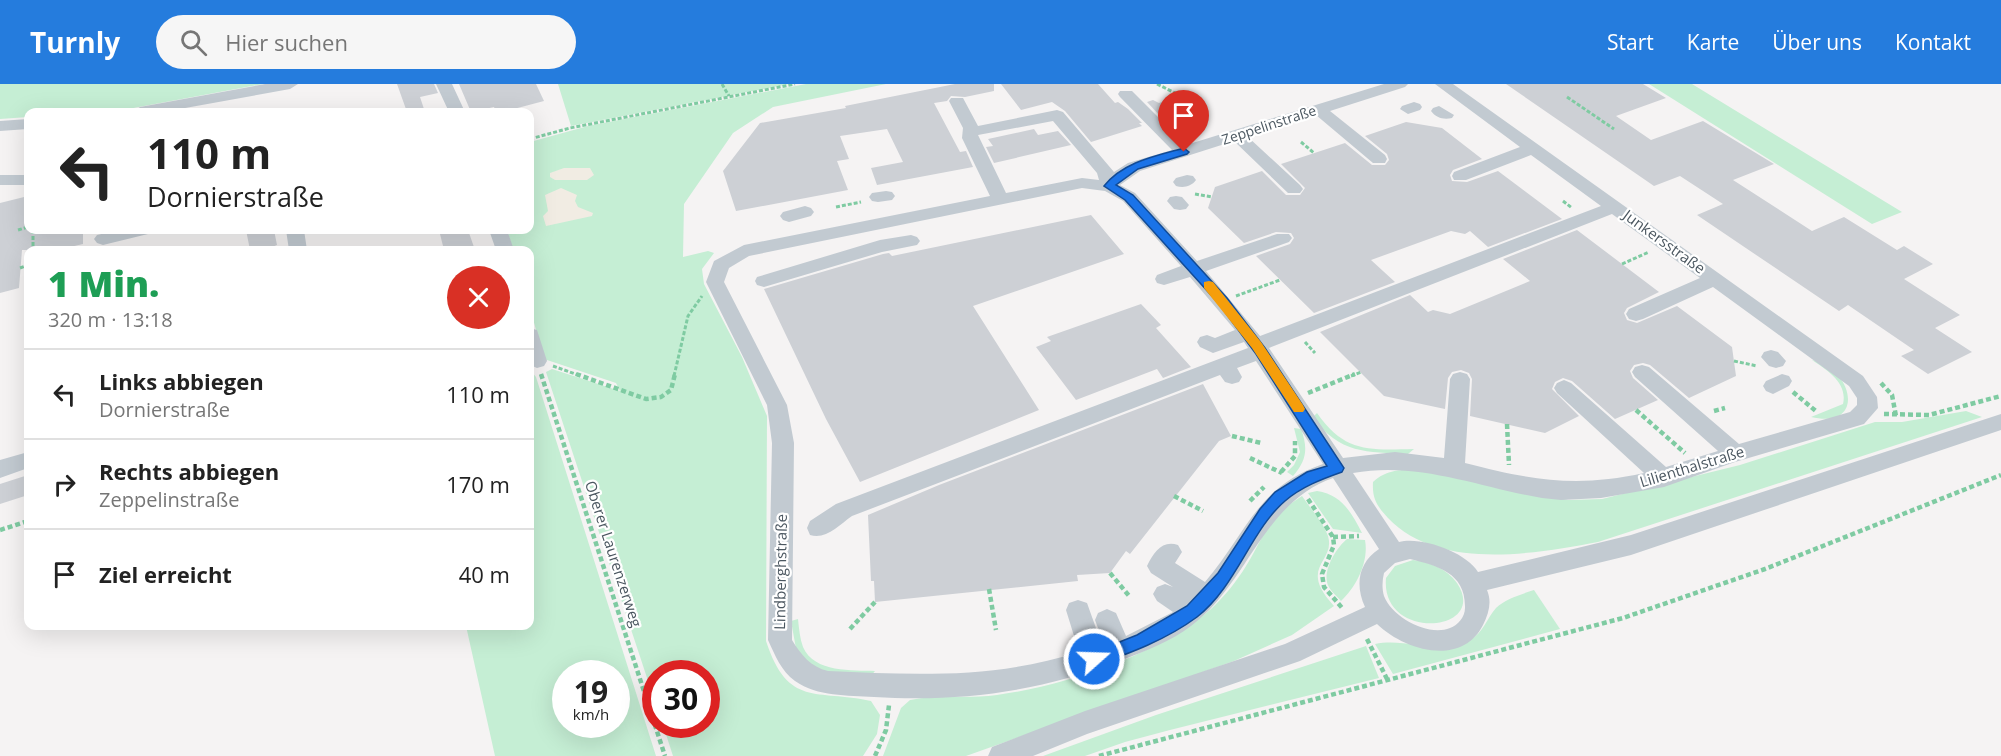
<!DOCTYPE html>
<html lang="de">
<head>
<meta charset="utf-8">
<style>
	body { margin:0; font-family:"Open Sans",sans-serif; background:#f6f6f6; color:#222; height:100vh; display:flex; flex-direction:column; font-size:22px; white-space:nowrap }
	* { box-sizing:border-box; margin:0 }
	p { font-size:20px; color:#767676 }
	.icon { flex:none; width:33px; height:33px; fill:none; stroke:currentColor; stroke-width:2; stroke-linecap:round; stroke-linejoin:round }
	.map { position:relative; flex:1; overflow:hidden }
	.details { position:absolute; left:24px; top:162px; width:510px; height:384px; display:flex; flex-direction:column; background:#fff; border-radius:12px; box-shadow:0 6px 24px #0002 }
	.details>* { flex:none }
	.top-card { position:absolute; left:24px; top:24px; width:510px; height:126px; border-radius:12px; box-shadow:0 6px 24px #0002; background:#fff; color:#222; overflow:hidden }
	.speed { position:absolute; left:552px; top:576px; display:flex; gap:12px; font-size:30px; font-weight:700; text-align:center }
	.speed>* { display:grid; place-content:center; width:78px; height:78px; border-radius:50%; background:#fff; box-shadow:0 6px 24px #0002; line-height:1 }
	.speed small { font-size:15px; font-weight:400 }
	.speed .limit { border:9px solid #d22; background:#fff; color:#111 }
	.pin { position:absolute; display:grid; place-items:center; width:51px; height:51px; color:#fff; margin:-62px -26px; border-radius:50% 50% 50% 0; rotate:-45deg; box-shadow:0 0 6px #0007 }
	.pin .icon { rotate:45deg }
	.me { position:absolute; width:66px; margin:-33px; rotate:70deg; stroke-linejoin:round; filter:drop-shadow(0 0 4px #0008) }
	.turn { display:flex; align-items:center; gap:21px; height:126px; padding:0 24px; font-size:27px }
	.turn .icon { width:78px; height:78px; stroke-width:2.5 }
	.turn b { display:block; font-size:42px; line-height:51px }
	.round { display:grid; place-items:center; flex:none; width:63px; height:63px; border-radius:32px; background:#f6f6f6 }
	.summary { display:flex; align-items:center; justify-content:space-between; height:102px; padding:0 24px }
	h1 { font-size:36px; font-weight:800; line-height:45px; color:#1e9e55 }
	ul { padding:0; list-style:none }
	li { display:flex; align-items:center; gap:18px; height:90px; padding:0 24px; border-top:2px solid #e0e0e0 }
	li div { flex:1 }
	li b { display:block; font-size:22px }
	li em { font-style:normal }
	header { display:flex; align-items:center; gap:36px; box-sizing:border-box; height:84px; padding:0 30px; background:#257cdd; color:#fff }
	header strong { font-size:28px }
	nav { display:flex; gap:33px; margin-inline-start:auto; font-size:21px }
	.search { width:420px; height:54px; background:#f6f6f6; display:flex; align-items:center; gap:15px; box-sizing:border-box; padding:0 21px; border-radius:33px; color:#767676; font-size:22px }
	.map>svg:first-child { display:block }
	.green { fill:#c5eed4; fill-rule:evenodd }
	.sand { fill:#f1ece3 }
	.building { fill:#cdd0d5 }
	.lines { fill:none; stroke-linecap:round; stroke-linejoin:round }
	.path-far1 { stroke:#7fcba2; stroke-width:3; stroke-dasharray:4 2; stroke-linecap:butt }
	.path { stroke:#7fcba2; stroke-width:4.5; stroke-dasharray:5 3; stroke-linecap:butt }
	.minor { fill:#c2cad1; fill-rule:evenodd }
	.route { fill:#1a73e8; stroke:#114b97; stroke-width:1.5 }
	.slow { fill:#f59e0b }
	.labels { text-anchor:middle; stroke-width:4.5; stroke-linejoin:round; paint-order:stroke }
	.far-street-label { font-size:14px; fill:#4b5760; stroke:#fff }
	.street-label { font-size:15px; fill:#4b5760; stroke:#fff }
</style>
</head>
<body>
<header>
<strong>Turnly</strong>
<div class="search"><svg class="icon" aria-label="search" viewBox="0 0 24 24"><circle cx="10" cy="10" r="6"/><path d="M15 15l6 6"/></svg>Hier suchen</div>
<nav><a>Start</a><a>Karte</a><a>Über uns</a><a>Kontakt</a></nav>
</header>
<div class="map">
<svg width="2001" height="672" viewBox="0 0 2001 672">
	<rect width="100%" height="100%" fill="#f5f3f3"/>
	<path class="green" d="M0,0H263L128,25L93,28H28V33L0,35Z
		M558,0H789L571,42Z
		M806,0H886L773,23L733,49L684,120L683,173L708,167L714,169L702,185L704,200L742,273L767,332L766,557C788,624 816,605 871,617L880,631L877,650L863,672H673L663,641L706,640V590H656L655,618L546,288L552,285L620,307L616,299L544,275L530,224V166H513L507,146H530V58L588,42Z
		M1649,0H1692L1902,128L1872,140Z
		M1812,276C1854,285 1866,346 1811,333L1843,320C1848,299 1827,286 1812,276Z
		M530,286L536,293L656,672H495L466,542H530ZM566,590H616V640H566Z
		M1966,327L1982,333L1598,458C1534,470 1438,487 1388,434C1377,422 1372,415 1373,398C1387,385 1401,386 1419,385L1568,416L1602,415L1740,381L1875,338H1902Z
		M1317,329C1345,369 1369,366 1414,365L1408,370C1367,368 1339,370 1313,333Z
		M1294,344L1301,345C1308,364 1307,376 1293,392L1287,388L1294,381L1300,368Z
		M1317,407C1342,411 1351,428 1362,449L1333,445L1308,409Z
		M1302,412C1310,424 1323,438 1328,452C1336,479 1297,482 1334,522L1292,551L1234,577L966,672H883L901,624L910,616C938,610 968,615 997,611C1064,602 1160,570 1211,525C1224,513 1237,497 1246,482C1257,465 1265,443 1280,428C1286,422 1295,417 1302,412Z
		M1347,455L1365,456C1369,477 1357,502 1341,517C1336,511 1328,505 1327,498C1324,484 1337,463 1347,455Z
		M1413,476C1430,478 1447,485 1457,499C1490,549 1380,558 1386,494L1395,482Z
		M1534,506L1560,545L1393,590L1375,560C1405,553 1442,572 1470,556C1483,549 1487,534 1496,524C1505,515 1522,510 1534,506Z
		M798,535C799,545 800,555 803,563C814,589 853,586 875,587L870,593L819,587L797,570L791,537Z
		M1366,562L1379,594L1170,646L1125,658L1085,672H1043L1156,631Z"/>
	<path class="sand" d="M564,84H590L594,91L587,96H555L550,93V89Z
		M561,104L577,111L575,117L578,123L593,129L592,132L546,142L543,132L548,127L545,111Z"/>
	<path class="building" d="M397,0H434L438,9L420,13L425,28H407Z
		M459,0H536L544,17L502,28H496L494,23L471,28Z
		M955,0H994V7L965,13L951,12L947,17L934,19L960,68L966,67L973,83L877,101L871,84L903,78L887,45L840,52L849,75L837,77L848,106L736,127L723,87L760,39L846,24L845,22Z
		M1001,0H1098L1115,19L1118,18L1128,25L1142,39H1139L1142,42L1091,58L1065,27L1052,18L1021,26Z
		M1506,0H1643L1666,14L1616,32L1651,56L1703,37L1774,80L1733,96L1812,147L1844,133L1897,166L1904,162L1933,180L1904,195L1960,231L1935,244L1972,268L1928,290L1901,272L1914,266L1848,221L1839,227L1697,131L1723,120L1680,92L1654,102Z
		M1153,16L1159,19L1169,16L1181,18L1191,28L1162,34L1147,18Z
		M1406,38L1442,44L1482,75L1453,86L1450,91L1452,97L1467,98L1498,87L1562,135L1488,163L1470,147L1465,150L1451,147L1371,176L1395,198L1314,229L1256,172L1290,160L1294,154L1291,149L1276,148L1244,159L1208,124L1215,103L1262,87L1286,111H1300L1305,104L1281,80L1345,59L1372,81H1385L1389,76L1387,70L1365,52Z
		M1034,45L1038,51L1058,47L1071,61L994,79L986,63L993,62L988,55Z
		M28,112V146H83V160L57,166H22L19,204L0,209V119Z
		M1091,131L1124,170L973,222L1039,326L860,398L826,335L764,205L883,170L889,169L892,172Z
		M246,146H274L277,161L272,163L273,166H250Z
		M439,146H468L475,166H444Z
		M1577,146L1659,208L1627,224L1624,229L1627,236L1637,239L1677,222L1732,263L1736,292L1689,314L1650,281L1643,279L1634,281L1630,287L1633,294L1658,316L1615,335L1572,297L1563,294L1555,298L1552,305L1579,332L1545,349L1470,332L1472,295L1469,289L1461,286L1452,288L1448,294L1445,325L1384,312L1320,248L1410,211L1428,228L1433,226L1450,230L1530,197L1503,175Z
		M1141,220L1161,241L1156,244L1191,283L1163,294L1157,285L1076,316L1036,263L1051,257L1047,253Z
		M1203,300L1231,352L1219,357L1130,470L1126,467L1110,489L1077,491L1078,497L875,518L874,497H871L868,431L939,401Z
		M28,391V411L0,420V400Z"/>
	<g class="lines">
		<path class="path-far1" d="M722,0L729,12
			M1157,0L1179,11L1191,22L1184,35
			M1567,13L1614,45
			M530,55L570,44L795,0
			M1301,58L1314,69
			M1195,110L1212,113
			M1563,117L1572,124
			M836,123L861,118
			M18,146L28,143
			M33,146V166
			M1622,180L1649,168
			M20,184L28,181
			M1236,212L1280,196
			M1305,258L1315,269
			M1734,277L1757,282
			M553,282L581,292
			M674,292L688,232L702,212
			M1351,292L1361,288"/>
		<path class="path" d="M541,290L665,672
			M576,290L646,315L661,313L671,306L675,290
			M1881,299L1892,311L1896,332
			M1793,308L1817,328
			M1308,309L1355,290
			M1636,326L1685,369
			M1714,327L1725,324
			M1884,330L1929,331L2001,312
			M1507,340L1509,381
			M1232,352L1261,359
			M1250,374L1282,389
			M1281,388L1295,372V357
			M1174,412L1203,427
			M1308,415L1333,453L1334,461L1322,490L1324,503L1343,525
			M1250,417L1264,403
			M0,446L28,437
			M1333,453L1359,452
			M1110,489L1130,513
			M989,505L996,546
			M850,545L875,518
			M1367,555L1388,597
			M875,672L886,646L889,621
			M1099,672L1623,534L1765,485L2001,391"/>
		<path class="minor" d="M265,0H298L290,5L163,28H132L140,23Z
			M436,0H452L465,28H449Z
			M1384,0H1408L1405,3L1330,27L1385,71L1387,75L1385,79H1373L1316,31L1248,53L1300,101L1303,105L1300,109H1288L1234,57L1140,87L1120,101L1135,109L1197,177L1277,150H1289L1292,154L1289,158L1206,187L1260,252L1601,122L1531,71L1466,96H1454L1452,92L1454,88L1520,63L1435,0H1453L1863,292L1877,313L1878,324L1864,340L1735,378L1664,403L1601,414L1561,416L1542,414C1478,403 1418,377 1353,389L1399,458C1421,452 1466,468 1478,488L1631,451L2001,330V346L1631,471L1487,506C1492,518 1489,529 1483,541C1462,583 1405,567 1377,540L1300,577L1087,650L1033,672H988L992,663L1085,627L1285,560L1365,523C1355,501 1358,479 1379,465L1333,394C1262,419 1248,500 1191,542C1171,557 1146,567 1122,576C1039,608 962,618 874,613C847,611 818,613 795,597C781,587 775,571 768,556L772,359L767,321L706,198L714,177L744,161L990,112L962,54L963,44L949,17L951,14H963L978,42L1057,26L1063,28L1114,88L1128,79L1172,66L1120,13L1118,10L1120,7H1132L1186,61ZM1053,37L1097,89L1099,96L1082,94L1006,109L978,51ZM1082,104L1105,107L1123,117L1181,182L1157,191L1155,195L1157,199L1164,201L1190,193L1235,246L1215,254L1207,251L1200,253L1197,258L1200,263L1213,269L1244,258L1248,264L836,420L810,437L807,444L810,451C826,456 839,441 852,432L1220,291L1225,298L1232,300L1239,298L1242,293L1237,284L1256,277L1323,380C1256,403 1247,449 1205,498L1175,479L1182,468L1178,461C1162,456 1154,468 1147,482L1151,489L1173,503L1165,500L1157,503L1153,510L1157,517L1173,528L1126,552L1116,529L1107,525L1098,529L1095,536L1104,560L1102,561L1087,519L1078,516L1069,519L1066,526L1079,568C994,595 916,591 828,587C811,583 801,571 792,556L794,359L787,321L724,198L729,184L749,172ZM1612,130L1700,194L1629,225L1626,230L1629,235L1636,237L1643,235L1713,203L1849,302L1857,314V321L1850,328L1739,360L1649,283L1642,281L1635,283L1632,288L1635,293L1718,367L1666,383L1571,299L1564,296L1557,299L1554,304L1557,309L1644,389C1576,404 1531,396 1465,379L1470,295L1467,290L1460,288L1453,290L1450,295L1444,374L1395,368L1343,374L1269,264ZM1410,475C1438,482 1466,489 1465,524C1465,533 1458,541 1450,544C1428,553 1392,533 1384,512C1382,505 1382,497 1384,489L1395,479Z
			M1414,18L1420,20L1422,23L1420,26L1408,30L1400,25L1402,22Z
			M1439,22L1454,31L1452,34C1444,36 1436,34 1431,27L1433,24Z
			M28,35V45L0,47V37Z
			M0,91H28V101H0Z
			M1187,91L1193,92L1196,96C1191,103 1183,104 1176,102L1173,98L1176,94Z
			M886,107L892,108L895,112L892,116L878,118L872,117L869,113L872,109Z
			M1176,112L1182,113L1189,121L1186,125L1180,126L1174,125L1167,117L1170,113Z
			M805,122L811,124L814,128L811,132L789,138L783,136L780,132L783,128Z
			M119,146H151L148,150L103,161L97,159L94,155L97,151Z
			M286,146H304L307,166H289Z
			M489,146H507L514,166H496Z
			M911,151L917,153L920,157L917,161L882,168L764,203L757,201L755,197L757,193L880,156Z
			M530,244L537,246L547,277L544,282L537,284L530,281Z
			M1771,266L1778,268L1786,277L1783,282L1776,284L1769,282L1761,273L1764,268Z
			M1782,290L1789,292L1792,297L1789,302L1773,310L1766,307L1763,302L1766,297Z
			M28,368V384L0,394V376Z"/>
	</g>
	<path class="route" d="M1184,64L1189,68L1187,70L1138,85L1116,101L1133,111L1227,214L1265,264L1344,384L1342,388C1322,395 1301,403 1285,417C1251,446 1236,503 1197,533C1166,556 1130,569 1094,582L1089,580L1086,575L1089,570L1137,551L1187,522L1218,489L1260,425L1275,408L1307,388L1327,382L1256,270L1219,220L1125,116L1104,102C1123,78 1155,72 1184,64Z"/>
	<path class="slow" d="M1209,197L1213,198L1261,258L1303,321L1305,325L1303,328H1294L1252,264L1204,204V198Z"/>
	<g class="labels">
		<g class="far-street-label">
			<text transform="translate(1269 41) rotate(-18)" y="5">Zeppelinstraße</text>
		</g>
		<g class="street-label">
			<text transform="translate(1664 158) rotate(36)" y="5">Junkersstraße</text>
			<text transform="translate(1692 383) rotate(-17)" y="5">Lilienthalstraße</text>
			<text transform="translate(613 470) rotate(72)" y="5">Oberer Laurenzerweg</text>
			<text transform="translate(781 488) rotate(-89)" y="5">Lindberghstraße</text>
		</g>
	</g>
</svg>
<div class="speed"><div>19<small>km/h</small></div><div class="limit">30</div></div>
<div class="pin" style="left:1184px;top:68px;background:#d93025"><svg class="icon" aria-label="arrive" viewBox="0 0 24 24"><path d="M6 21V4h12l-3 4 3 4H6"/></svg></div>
<svg class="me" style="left:1094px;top:575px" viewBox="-20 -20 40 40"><circle r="17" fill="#1a73e8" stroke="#fff" stroke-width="3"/><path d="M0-11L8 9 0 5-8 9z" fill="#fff"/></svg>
<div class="top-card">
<div class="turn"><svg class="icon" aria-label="left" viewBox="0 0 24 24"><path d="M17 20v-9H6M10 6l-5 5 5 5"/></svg><div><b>110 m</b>Dornierstraße</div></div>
</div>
<section class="details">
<div class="summary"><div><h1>1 Min.</h1><p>320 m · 13:18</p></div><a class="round" style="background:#d93025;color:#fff"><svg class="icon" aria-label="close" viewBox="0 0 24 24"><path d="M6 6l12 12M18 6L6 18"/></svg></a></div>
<ul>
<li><svg class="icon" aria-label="left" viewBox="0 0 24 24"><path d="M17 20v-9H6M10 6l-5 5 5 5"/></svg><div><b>Links abbiegen</b><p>Dornierstraße</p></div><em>110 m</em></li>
<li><svg class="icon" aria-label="right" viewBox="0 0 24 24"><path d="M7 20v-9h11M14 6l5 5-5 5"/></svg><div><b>Rechts abbiegen</b><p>Zeppelinstraße</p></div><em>170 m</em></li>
<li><svg class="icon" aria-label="arrive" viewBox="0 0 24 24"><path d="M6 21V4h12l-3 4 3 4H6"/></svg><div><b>Ziel erreicht</b></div><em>40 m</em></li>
</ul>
</section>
</div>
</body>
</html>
